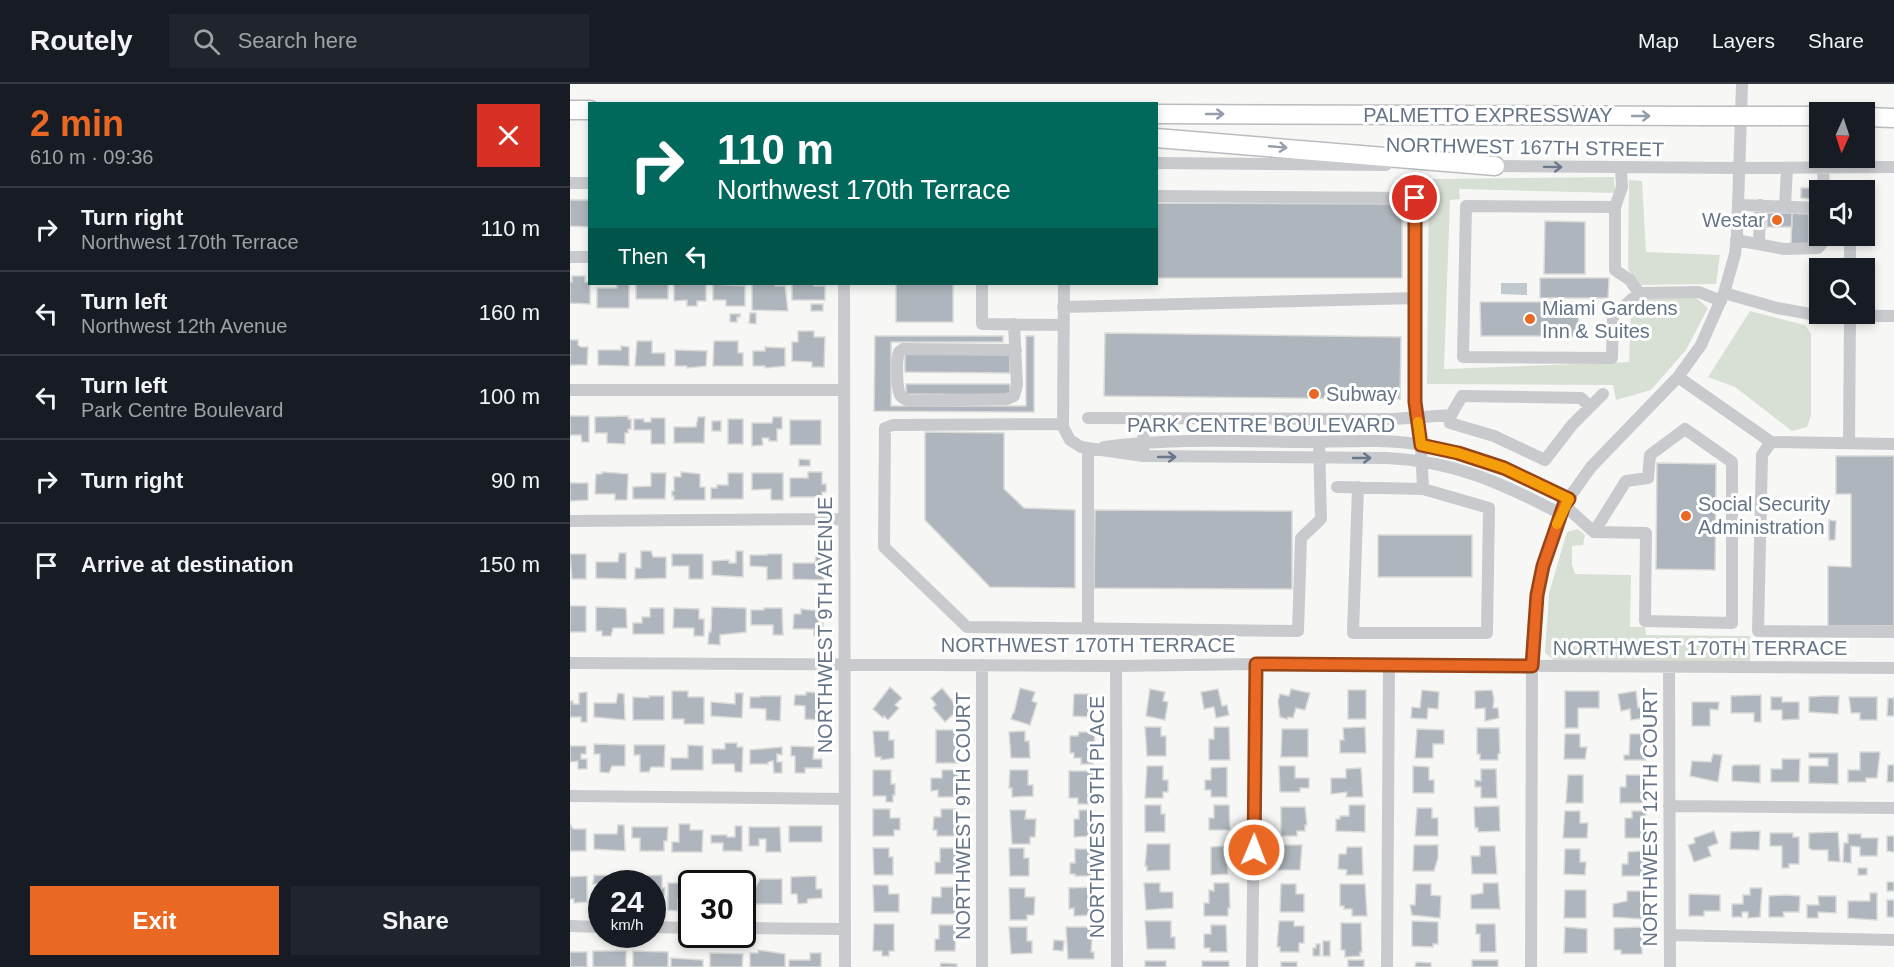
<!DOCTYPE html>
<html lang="en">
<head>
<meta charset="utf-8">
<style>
	body { margin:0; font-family:Arial,sans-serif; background:#20242c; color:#f1f3f6; height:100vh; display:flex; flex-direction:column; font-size:22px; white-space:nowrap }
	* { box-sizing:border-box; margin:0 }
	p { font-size:20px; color:#9ea1a6 }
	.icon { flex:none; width:33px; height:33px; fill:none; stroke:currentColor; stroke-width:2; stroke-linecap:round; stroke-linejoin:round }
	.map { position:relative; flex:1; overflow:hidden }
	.side { display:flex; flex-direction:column; background:#171b24; width:570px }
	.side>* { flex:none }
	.top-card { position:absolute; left:18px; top:18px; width:570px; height:183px; border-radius:0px; box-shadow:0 3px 9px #0003; background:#00695c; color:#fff; overflow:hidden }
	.needle { width:39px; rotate:183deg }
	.fabs { position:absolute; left:1239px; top:18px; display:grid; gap:12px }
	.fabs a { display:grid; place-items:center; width:66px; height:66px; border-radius:0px; background:#171b24; box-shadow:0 3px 9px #0003; font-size:30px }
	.speed { position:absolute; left:18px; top:786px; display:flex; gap:12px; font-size:30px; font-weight:700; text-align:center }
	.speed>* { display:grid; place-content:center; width:78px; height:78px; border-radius:50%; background:#171b24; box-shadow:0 3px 9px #0003; line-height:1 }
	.speed small { font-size:15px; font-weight:400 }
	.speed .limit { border:3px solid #111; border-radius:9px; background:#fff; color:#111 }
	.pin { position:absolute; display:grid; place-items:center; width:51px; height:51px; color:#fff; margin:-26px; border:3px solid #fff; border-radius:50%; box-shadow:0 2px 6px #0007 }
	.me { position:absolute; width:66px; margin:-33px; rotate:1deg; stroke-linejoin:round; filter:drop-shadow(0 0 4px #0008) }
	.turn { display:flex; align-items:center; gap:21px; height:126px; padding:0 30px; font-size:27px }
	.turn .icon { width:78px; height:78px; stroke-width:2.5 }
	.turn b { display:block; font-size:42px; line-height:51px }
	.then { display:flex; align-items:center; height:57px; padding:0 30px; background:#0003; gap:12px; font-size:22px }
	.round { display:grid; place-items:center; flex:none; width:63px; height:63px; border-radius:0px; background:#20242c }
	.head { display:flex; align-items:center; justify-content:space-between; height:102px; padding:0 30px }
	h1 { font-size:36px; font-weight:700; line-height:45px; color:#e86824 }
	.cta { display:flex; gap:12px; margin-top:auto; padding:12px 30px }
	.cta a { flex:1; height:69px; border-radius:0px; background:#e86824; color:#fff; font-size:24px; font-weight:700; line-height:69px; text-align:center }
	.cta a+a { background:#20242c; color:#f1f3f6 }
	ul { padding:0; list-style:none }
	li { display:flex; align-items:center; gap:18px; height:84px; padding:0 30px; border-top:2px solid #363941 }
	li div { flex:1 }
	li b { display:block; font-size:22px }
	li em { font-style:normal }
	header { display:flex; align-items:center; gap:36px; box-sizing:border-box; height:84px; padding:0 30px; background:#171b24; border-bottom:2px solid #363941 }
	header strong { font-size:28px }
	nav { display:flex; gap:33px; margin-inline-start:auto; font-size:21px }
	.search { width:420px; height:54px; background:#20242c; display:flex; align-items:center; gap:15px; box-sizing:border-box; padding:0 21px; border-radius:0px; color:#9ea1a6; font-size:22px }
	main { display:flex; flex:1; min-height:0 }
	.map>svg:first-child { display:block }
	.green { fill:#d8e0d6 }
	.water { fill:#c0c9ce }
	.building { fill:#aeb5bc; stroke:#d9d9d7; stroke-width:1.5 }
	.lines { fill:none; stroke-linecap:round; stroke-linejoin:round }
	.highway-casing { stroke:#babcc0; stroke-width:21 }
	.minor { stroke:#c8cace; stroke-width:12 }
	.highway { stroke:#fff; stroke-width:18 }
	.highway-bridge-casing { stroke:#babcc0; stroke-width:21; stroke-linecap:butt }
	.highway-bridge { stroke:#fff; stroke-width:18 }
	.oneway { stroke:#949eab }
	.oneway2 { stroke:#6b788b }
	.route-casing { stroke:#974417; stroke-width:15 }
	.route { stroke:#e86824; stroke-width:10 }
	.slow { stroke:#f59e0b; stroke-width:10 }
	.poi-dot { fill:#e86824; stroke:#fff; stroke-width:2 }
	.labels { text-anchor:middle; stroke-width:6; stroke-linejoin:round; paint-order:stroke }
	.street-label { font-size:20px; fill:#667487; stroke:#fff }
	.poi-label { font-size:20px; fill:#667487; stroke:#fff; text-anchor:start }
</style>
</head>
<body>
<header>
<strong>Routely</strong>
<div class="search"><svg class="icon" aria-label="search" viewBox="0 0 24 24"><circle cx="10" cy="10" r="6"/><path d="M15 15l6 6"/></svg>Search here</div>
<nav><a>Map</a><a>Layers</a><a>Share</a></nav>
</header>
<main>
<section class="side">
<div class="head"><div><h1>2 min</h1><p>610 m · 09:36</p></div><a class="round" style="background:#d93025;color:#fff"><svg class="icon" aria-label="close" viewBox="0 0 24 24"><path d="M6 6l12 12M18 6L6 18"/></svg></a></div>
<ul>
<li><svg class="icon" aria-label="right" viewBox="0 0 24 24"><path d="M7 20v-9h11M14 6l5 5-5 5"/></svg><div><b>Turn right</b><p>Northwest 170th Terrace</p></div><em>110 m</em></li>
<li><svg class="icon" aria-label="left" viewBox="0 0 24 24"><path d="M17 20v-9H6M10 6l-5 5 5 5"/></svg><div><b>Turn left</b><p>Northwest 12th Avenue</p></div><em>160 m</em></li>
<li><svg class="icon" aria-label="left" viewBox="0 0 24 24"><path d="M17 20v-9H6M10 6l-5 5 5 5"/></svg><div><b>Turn left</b><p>Park Centre Boulevard</p></div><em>100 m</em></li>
<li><svg class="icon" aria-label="right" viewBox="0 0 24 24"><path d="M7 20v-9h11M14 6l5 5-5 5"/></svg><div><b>Turn right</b></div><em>90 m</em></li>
<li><svg class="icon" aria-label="arrive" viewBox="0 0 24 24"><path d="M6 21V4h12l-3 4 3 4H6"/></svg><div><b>Arrive at destination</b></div><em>150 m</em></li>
</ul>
<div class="cta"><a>Exit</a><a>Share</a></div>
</section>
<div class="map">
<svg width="1324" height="883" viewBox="0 0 1324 883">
	<rect width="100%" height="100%" fill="#f7f8f5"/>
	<path class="green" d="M1044,93L1045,109L889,105L890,115L880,116L874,285L1059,278L1061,225L1071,214L1124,212L1138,224L1116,266L1081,306L1046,316L1043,301L857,300L859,95Z
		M1059,96L1072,97L1076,168L1150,171L1146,200L1069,201L1058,185Z
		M1180,227L1235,241L1241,250V331L1237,343L1222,347L1165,303L1138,293Z
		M1008,445L1015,451L1013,461L1002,462V480L1005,490L1061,491L1060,543H1075L1076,551L1180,552V579L984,576L975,569L979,509L997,448Z"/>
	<path class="water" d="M931,199H957V211L931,210Z"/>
	<path class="building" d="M1231,104H1242V115L1231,114Z
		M0,116H20V143L0,142Z
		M586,119L832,120V194H586Z
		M1197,129H1222V143H1197Z
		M1222,129L1239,130V161H1221Z
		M975,137L1015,138V190H974Z
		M2,192H15V198H20V220L0,219V198H2Z
		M970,194H1039L1038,214H970Z
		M47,200H59V224H27V204H47Z
		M66,200H98V215H66Z
		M104,200H136V217H127V222H117V216L104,217Z
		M143,200L175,202V222H156V216H143Z
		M182,200H205V202H215L218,227L182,226Z
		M222,200H244V202H255V216H222Z
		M326,200H383V238H326Z
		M910,218H1009L1008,252H911Z
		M241,220H253V227H241Z
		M180,229H186V240L179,239Z
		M160,230H170V233H167V238H160Z
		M228,247H244V253H255L254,283H242V278L222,277V258H228Z
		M535,249L831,253L830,315L534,312Z
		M305,252H433V258H321V322H456V252H464V328L304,327Z
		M0,256H8V261L11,263H18L17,281H0Z
		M67,257H82V269H95V282H65Z
		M144,257H168V269H173V282H143Z
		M51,262L59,263V282L28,281V266H51Z
		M195,263L215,264V282L195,284V282H183V267H195Z
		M105,266L137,267L136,282L117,284V282H105Z
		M335,269L440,270V289L335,288Z
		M336,300H440V311L336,310Z
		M0,332H19V358H12L11,351H0Z
		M58,332V335H61V345H58V349H55V360L37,359V349H25V333Z
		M128,333H135L134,359H104V343H126Z
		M203,333H212V345H207V357H199V354H192L193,361L182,362V339H202Z
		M81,334H95V360H81V346H64V335H74V338H81Z
		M158,335H173V360H158Z
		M220,336H251V361H220Z
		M142,337H151V347H142Z
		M355,348L434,349V405L454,424L505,426V504L420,503L355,436Z
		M1266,372H1324V542H1258V482L1281,483V410H1266Z
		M229,375L240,376V382H229Z
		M1087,379L1146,380L1145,486L1086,485Z
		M32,388L58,390L57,416H45V410H25L26,390H32Z
		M111,388L130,390V403H135V416H104V412H102V407H104V393H111Z
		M238,388H252V400H256V408H252V413H220V394H238Z
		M81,389H96L95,415H63V403L81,402Z
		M158,389H173V415H141V404H147V401H158Z
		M182,389H213V416H201V405L182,406Z
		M0,399H18V416L0,417Z
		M525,426L722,427V505L524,504Z
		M1259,436L1266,437L1265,456H1259Z
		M808,451H902V493H808Z
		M71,467H81L83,473H96V494L65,495V484H71Z
		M166,467H173V493L142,491V477L159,476V479H166Z
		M49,469H56V495L26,494V478H48Z
		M0,470H16V495H2Z
		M102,470H133V495H119V482H102Z
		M197,470H212V495L197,496V483L180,482V471H197Z
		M246,470H253L254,496L223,495V479H245Z
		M0,522H16V548H0Z
		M26,523L56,524L57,544H43L41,552H32V547H26Z
		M142,523L176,524V548L150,551V561L138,560L139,548H141Z
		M80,524H94V550H63V539H72V533H80Z
		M104,524L129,525V535H134V552H124V544H103Z
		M194,524H212L213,551H203V541H181V526H194Z
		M231,525L249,527V539H253V552H244V545H223L224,530H231Z
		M320,603L332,614L325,621L329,624L318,636L314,632L313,634L303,625Z
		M372,604L389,625L375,638L363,624L366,621L361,614Z
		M450,604L465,608L462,617L467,619L460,641L441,635L443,629H444Z
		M580,605L595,608L593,617L598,618L595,636L576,632Z
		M648,605L652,622L657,621L659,631L646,634L644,623L634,625L631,608Z
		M721,605L740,609L735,626L726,624L723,634L718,633L717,635L710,633L708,617L710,610L719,612Z
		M778,606H796V635H778Z
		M852,606L869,608L868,625L858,624L857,635L841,634L842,623L850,624Z
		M922,606L924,615L923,624H928L929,634L915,637V624L905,625V607Z
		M102,607H118V613H134V640H114V635H102Z
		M995,607H1029V624H1008V644H995Z
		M1066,607L1068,624L1073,623L1074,634L1061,636L1060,625L1051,627L1048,610Z
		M17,608V638H11V633H0V617H3V620H9V609Z
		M236,608L250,609V636L235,635V622L224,621L225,611H236Z
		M48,609L54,610L55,636L24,633V619H46Z
		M165,609H173L172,634L141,632V618L165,620Z
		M504,610H520V618H525V627H522L521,633L503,632Z
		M1191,611V638H1184V629H1161V612Z
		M79,612H94V636H63V613L79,614Z
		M190,612H211L210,637L196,636V625L180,624V613H190Z
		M1253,612H1269L1268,630L1239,628V613Z
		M1201,613H1212V618H1229V635L1212,636V626H1201Z
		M1279,613H1307V636H1290V629H1281Z
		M1318,614H1324V632H1317Z
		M1122,618H1149L1148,626L1140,625V642H1122Z
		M575,643H591V652H596V672H577Z
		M644,643H659L660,676H639V655H644Z
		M795,643L796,669H770V656H774L773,644Z
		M907,644H929L930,669L928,670V676H910V670H907Z
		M712,645H738V673H711Z
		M847,645L874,646V660H863V674H845Z
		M366,646H390L388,679H366Z
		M303,647H319V656H324V674L311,676V673H305Z
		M455,647V657H459L460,674H441L439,648Z
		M509,648H525L523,680H511V674H504V669H500V652H508Z
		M995,650H1010V663H1017L1015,675H994Z
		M1060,650H1075L1076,676H1054V671H1059Z
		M155,659H167V663H173L172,688H165L164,680H142V665H155Z
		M24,660L55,661V682H42L39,689L30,688V670H24Z
		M64,661H95L94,683H81L79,688H70V671H64Z
		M118,661L133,662V686H101V674H118Z
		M0,662H16V670H11V675H17V685H8V677L0,678Z
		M221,662L244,663L243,675H252V684H235V689H225V672H221Z
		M212,663V671L207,670V678H212V689H204L203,677L198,678V680H180V666Z
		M1290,668H1310L1307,694H1296V698H1278V686H1290Z
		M1239,669H1268V700L1239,699V682H1258V674H1239Z
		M1143,670L1152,671L1148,698L1120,692L1122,677L1141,678Z
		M1212,675H1230L1229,698H1201V685H1212Z
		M1164,681H1190V699L1162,697V683Z
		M1318,681H1324V698H1317Z
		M577,682H593V696H598V708H593V714H575Z
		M709,682H725V694H739V704H730V708H710Z
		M843,682L859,683V696H864V709H843Z
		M657,683V713H641V706H635V696H641V684Z
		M791,684L793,713H776L777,708L761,710V694H776V685Z
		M911,685H926L927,714H911V703H905V696L911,697Z
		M303,686H321V700H325V711H323V718H316V712H303Z
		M372,686H388V713H368V706L361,707V694H372Z
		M440,686H458V701H463V712L442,713V704H439Z
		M499,687H524L522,720H508V714H499Z
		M998,691H1013V719H996Z
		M1056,691H1072L1073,719H1050V703H1056Z
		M575,721H591V730H595V748H575Z
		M644,721H659L660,746H639V734H644Z
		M779,721H795V748L766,747V735H770V732H779Z
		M929,722L930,747L908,748V744H905L904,723Z
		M711,723H735L737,741H735V747H727V752H711Z
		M847,724H862V734H868V752H845Z
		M303,725H320V734H330V746H324V752H303Z
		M371,725H387L386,752H367V746H363L364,733H371Z
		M440,726H456L455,735H466L465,753H460V760H442Z
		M509,726H524L523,752L504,753V735H509Z
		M995,727H1010V739H1018L1017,754H993Z
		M1062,727H1076V754H1055V734H1062Z
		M0,740L3,745H16V767H0Z
		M109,740H120V746H133L132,768H102V758H109Z
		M48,741H54L55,767L24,765V750H47Z
		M165,742H172V767H153V759H141V751H157V753H165Z
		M219,742H252V758H219Z
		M62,743H98L97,757H94V767H70V754H62Z
		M179,743H210L211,768H196V755H189V762H179Z
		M1144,747L1148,759L1138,763L1141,772L1124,778L1118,761L1125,759L1124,754Z
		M1190,747L1189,766L1160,765L1161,748Z
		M1268,748L1270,778L1258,777V766H1242L1239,764V749Z
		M1200,749H1223V753H1229V780H1219V784H1212V762H1200Z
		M1278,750H1291V754H1308L1307,772H1290V763L1281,762V779L1273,778L1274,759H1278Z
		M1317,752H1324V768L1317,767Z
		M577,760H600V786L577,787V782H575Z
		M710,761H732L730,786H708Z
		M844,761H868V774L864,787H843Z
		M656,762L658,790L641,791V763Z
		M910,762H925L927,790H902L901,772H910Z
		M777,763H792L793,791H776L777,786L768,785L769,770H776Z
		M303,764H319V773H323V791H304Z
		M370,764H386V790H365V778H370Z
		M439,764H454V774H459V792H440Z
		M505,765H523V783H521V792H505V790H500V779H505Z
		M995,765H1010V778H1016L1015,791L994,790Z
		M1073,767L1074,792H1052V780H1058V768Z
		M1288,784H1297V791H1288Z
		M24,791L56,792L55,800H32L30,818L31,800H23Z
		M92,791V804H95L94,812H82V800H64V792Z
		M17,792V818L4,819V815H0V793Z
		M117,792H132V800H122V817H117Z
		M246,792V805H252V814L238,815L237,819L228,820L227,810H221V793Z
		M155,793H172V800H141V794Z
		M190,795H212V820H184V818L179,817Z
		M1317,798H1324V807H1317Z
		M98,799H109L110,815H108V827L98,826Z
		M574,799H590V808H603V824L576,826Z
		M644,799H659L660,824H658V832H634V819H639V806L644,807Z
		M913,799H928L930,825H901V811L913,809Z
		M711,800H726V810H734V828H710Z
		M770,800H795L797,832H782V825H774V822H770Z
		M846,800H861V811L871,812L870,834L842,831L840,821H845Z
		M303,801H318L319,810H329V828H304Z
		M371,803H387L386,830H361L362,813H371Z
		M523,803L522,831L504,832V824L499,825V804Z
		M439,804H455V813H465L464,831H457V836H440Z
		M1180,804H1192L1190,833L1178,834V828H1172V833H1162V820H1173V811H1180Z
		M995,806H1016V834H994Z
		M1057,807H1073V835L1043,833V820L1057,817Z
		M1300,809H1307V836L1278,834V817H1300Z
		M1119,810L1150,811V827H1134V832H1119Z
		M1215,811L1230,812L1229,828H1213L1214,833H1199V812Z
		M1248,812H1266V829L1248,828V834H1237V821H1249Z
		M1317,816H1324V833H1317Z
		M575,837H601V853H605V865H577Z
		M709,837H724V842H734V859H729V868H710V863H707Z
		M842,837L868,838V860H863V863L842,862Z
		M771,839H791L792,868H790V872L775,873V866H771Z
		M304,840H324V867H319V872H312V867H303Z
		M906,840H925L926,868H910V850H906Z
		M369,841H386L385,867H365V855H369Z
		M641,841H656L657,868H640V864H634V850H641Z
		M439,843H457V857H462V869L441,870Z
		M496,843H523L521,868H524V875H498Z
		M995,843L1017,845V869H994Z
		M1072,843V870H1051V866H1044V844Z
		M484,856L494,857L493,867L483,866Z
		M753,857H760V872H753Z
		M746,860H750V872H743V864H746Z
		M188,866L215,870V883H180V869H188Z
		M23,867H56V883H23Z
		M63,867L98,868V883H63Z
		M0,868H17V883H0Z
		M140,869L173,870L172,883H140Z
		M240,869H251V883H219V876H240Z
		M101,874L133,876V883H101Z
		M778,876H794V883H778Z
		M902,876H928V883H902Z
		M575,877H596V883H575Z
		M632,877H659V883H632Z
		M711,878H727V883H711Z
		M846,878L861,879V883H845Z
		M371,879L387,880V883H370Z"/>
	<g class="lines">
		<defs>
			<path id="highway" d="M0,26H20
				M586,30L1131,32
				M1211,32H1250
				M1294,33L1324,34
				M586,54L925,82"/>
		</defs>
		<use href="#highway" class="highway-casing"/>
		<path class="minor" d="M586,79L816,81
			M918,82L1170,84L1324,83
			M1253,84L1254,106
			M0,99H20
			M586,112L845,114V318L851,361L853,405
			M1168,121L1250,124
			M1215,122L1217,84
			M1045,123V186L1060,196L1069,209L1054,222L1043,226L1042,274L893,273L896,122L1045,123L1052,103L1051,83
			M1280,152V184
			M1166,156L1214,165L1248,164L1252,159V152
			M1189,160L1190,121
			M0,173H20
			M274,200L275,883
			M412,200V240L493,241
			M494,200L493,343L500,356L511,363L573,372L817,374C884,377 932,399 991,430
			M1069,209L1129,208L1151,217
			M1154,209L1207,224L1246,231L1324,232
			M493,223L845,214
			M444,240L447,301L444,312L437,315L340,317C335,316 330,313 329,308C327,300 326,275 329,268L333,265L446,266
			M1108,293L1201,358L1324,360
			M0,306H274
			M881,331L892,312L1011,314L1020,323
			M518,334L823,335L881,331L880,339L924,352L975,376L1002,341L1033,310
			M493,340L323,341L315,344L314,463L397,543L728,547L731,454L751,435L749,358
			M1201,358L1192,371L1188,547L1324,548
			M1279,359L1280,230
			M534,363C599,354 665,357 730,358C770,358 814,354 853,361C907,371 950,392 999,415
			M518,365V544
			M573,365L574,334
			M767,403L853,405L919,424L917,549H783L788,403
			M994,421L1024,448L1076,449L1075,537L1162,539V378L1115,345L1080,371L1078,394L1056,397L1024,448
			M0,437L273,435
			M0,579L546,582L686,580L1324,584
			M546,582L547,883
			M1099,583L1100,883
			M0,712L275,715
			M1099,722L1324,724
			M0,842L32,843
			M82,843L122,844
			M172,844L275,845
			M1100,851L1324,856
			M412,883V581
			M682,883L686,580
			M817,883L819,581
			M961,883L962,582L967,511L973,482L994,421L1021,383L1108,293L1131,261L1154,209L1165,170L1167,151L1172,0"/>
		<use href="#highway" class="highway"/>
		<defs>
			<path id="highway-bridge" d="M1131,32H1211"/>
		</defs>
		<use href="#highway-bridge" class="highway-bridge-casing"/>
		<use href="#highway-bridge" class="highway-bridge"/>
	</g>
	<defs><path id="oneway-shaft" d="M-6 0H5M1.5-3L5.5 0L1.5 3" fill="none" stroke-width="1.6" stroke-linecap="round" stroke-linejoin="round" transform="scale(1.5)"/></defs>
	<g class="oneway">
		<use href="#oneway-shaft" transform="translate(645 30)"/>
		<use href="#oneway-shaft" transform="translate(1071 32)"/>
		<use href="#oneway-shaft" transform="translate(708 63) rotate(5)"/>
	</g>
	<g class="oneway2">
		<use href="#oneway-shaft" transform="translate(983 83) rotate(1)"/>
		<use href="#oneway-shaft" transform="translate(597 373)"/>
		<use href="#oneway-shaft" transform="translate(792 374)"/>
	</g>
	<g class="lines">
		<defs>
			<path id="route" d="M684,766L686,580L962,582L967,511L973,482L994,421L999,415L934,384L888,369L851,361L845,318V114"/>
		</defs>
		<use href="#route" class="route-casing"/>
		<use href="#route" class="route"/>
		<path class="slow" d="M848,338L851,361L888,369L934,384L999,415L987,440"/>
	</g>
	<g class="poi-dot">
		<circle cx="1207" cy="136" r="6"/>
		<circle cx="960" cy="235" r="6"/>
		<circle cx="744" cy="310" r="6"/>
		<circle cx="1116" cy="432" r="6"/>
	</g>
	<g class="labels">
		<g class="street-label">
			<text x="918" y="38">PALMETTO EXPRESSWAY</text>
			<text transform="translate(955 63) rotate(1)" y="7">NORTHWEST 167TH STREET</text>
			<text x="691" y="348">PARK CENTRE BOULEVARD</text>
			<text transform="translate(255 541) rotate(-90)" y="7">NORTHWEST 9TH AVENUE</text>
			<text x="518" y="568">NORTHWEST 170TH TERRACE</text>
			<text x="1130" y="571">NORTHWEST 170TH TERRACE</text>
			<text transform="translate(393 732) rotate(-90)" y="7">NORTHWEST 9TH COURT</text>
			<text transform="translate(527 733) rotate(-90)" y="7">NORTHWEST 9TH PLACE</text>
			<text transform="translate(1080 733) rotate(-90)" y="7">NORTHWEST 12TH COURT</text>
		</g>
		<g class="poi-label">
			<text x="1195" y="143" text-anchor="end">Westar</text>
			<text x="972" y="231">Miami Gardens<tspan x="972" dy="23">Inn &amp; Suites</tspan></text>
			<text x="756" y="317">Subway</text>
			<text x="1128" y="427">Social Security<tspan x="1128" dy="23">Administration</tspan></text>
		</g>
	</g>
</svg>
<div class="fabs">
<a><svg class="needle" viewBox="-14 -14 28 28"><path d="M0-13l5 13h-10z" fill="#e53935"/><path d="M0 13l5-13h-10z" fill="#9ea1a6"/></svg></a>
<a><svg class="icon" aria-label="sound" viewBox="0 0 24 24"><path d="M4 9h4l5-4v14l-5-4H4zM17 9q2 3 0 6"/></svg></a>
<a><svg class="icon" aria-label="search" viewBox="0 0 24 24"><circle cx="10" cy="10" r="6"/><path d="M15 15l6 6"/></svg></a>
</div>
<div class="speed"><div>24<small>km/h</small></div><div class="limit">30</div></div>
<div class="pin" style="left:845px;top:114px;background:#d93025"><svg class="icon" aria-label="arrive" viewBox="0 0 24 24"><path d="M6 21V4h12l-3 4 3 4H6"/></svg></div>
<svg class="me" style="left:684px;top:766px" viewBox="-20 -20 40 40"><circle r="17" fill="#e86824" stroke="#fff" stroke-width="3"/><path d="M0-11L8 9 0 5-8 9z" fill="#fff"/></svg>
<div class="top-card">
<div class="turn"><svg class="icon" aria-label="right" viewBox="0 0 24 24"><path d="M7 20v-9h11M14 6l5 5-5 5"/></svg><div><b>110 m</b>Northwest 170th Terrace</div></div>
<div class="then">Then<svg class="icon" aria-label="left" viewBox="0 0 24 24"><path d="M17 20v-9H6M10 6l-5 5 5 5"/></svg></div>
</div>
</div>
</main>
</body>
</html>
